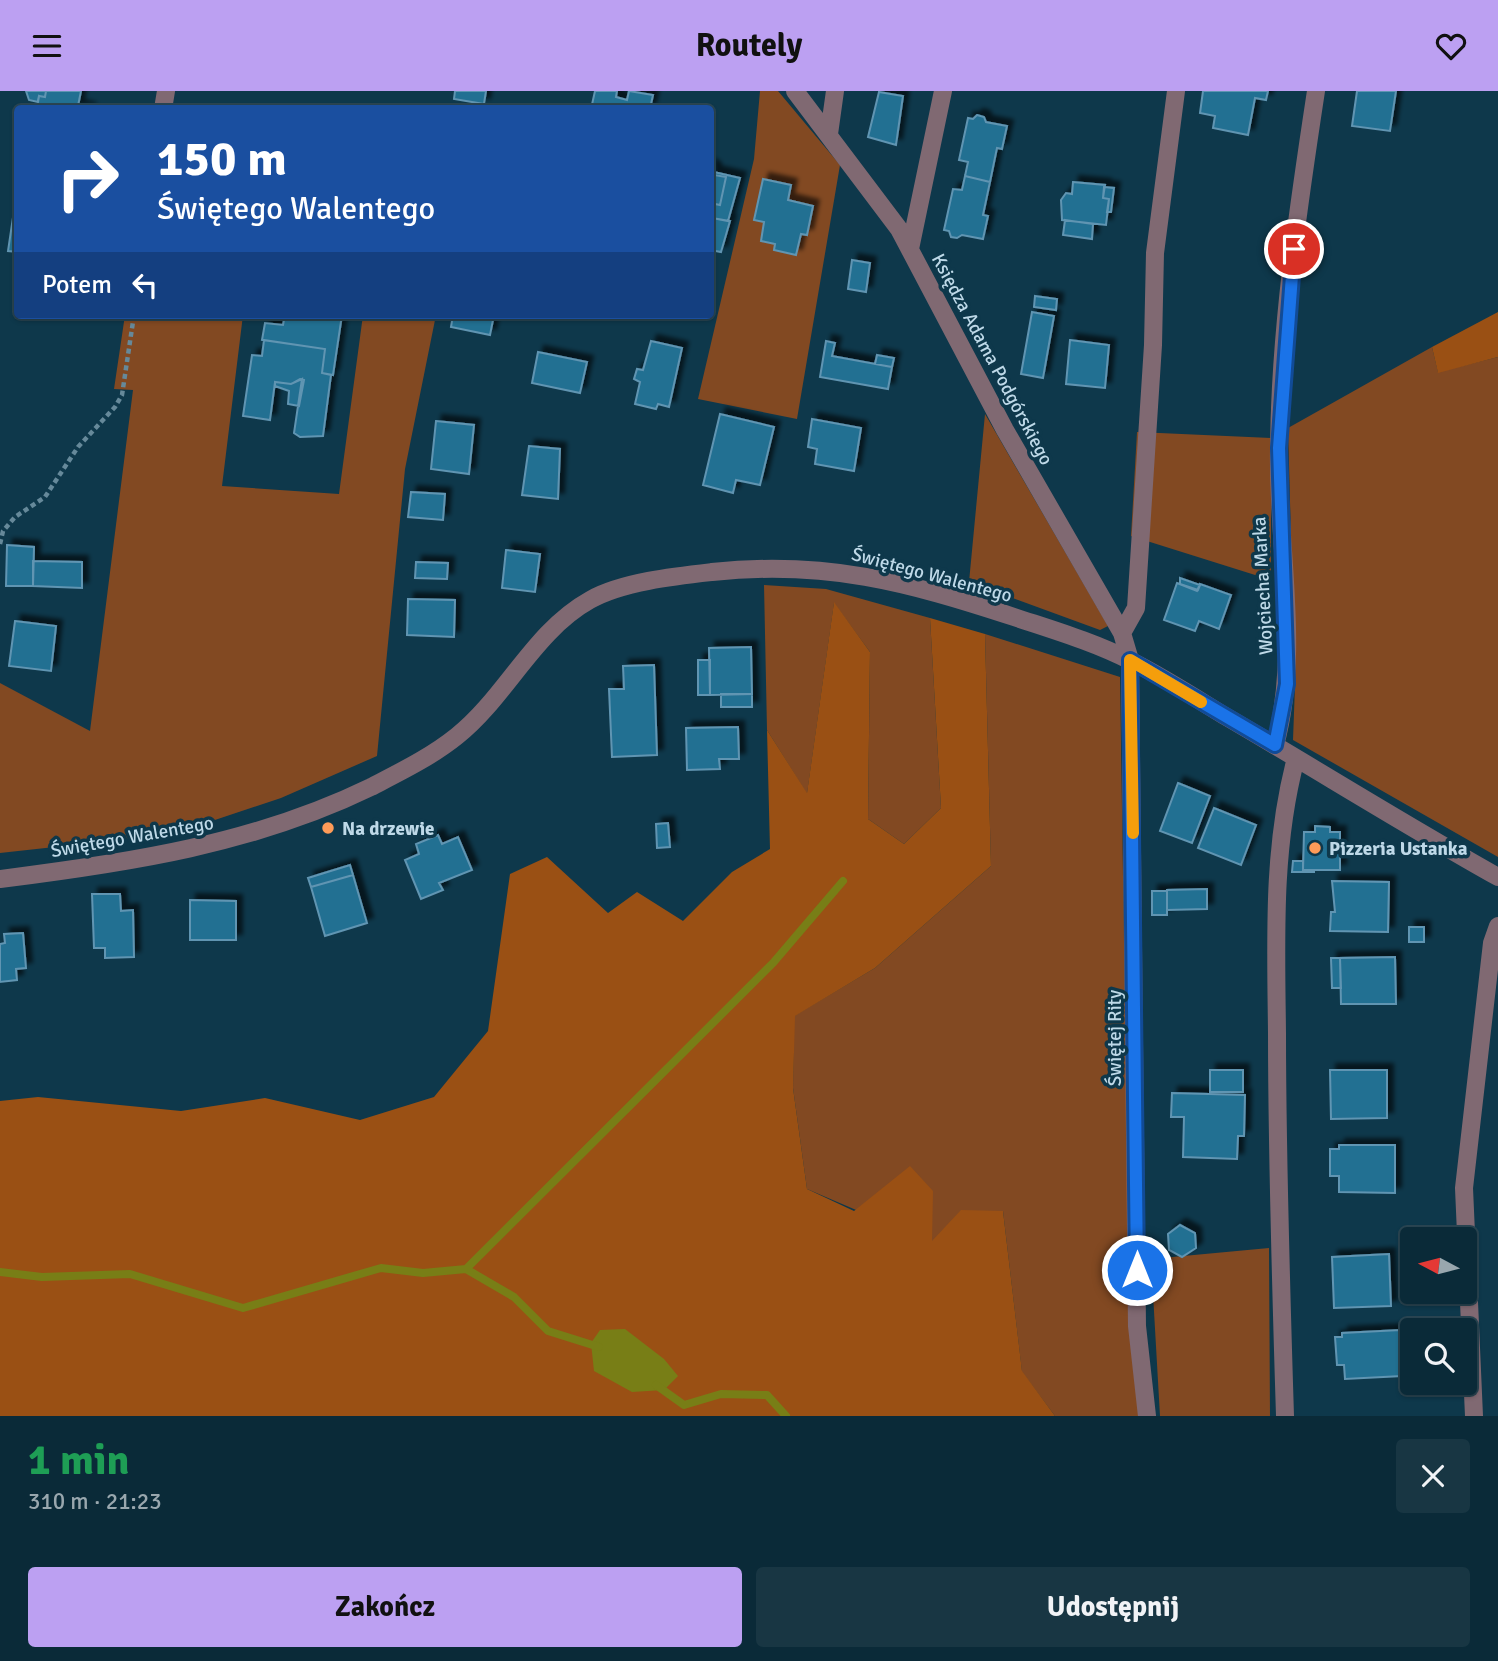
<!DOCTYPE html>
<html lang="pl">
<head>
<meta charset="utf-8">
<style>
	body { margin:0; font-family:Signika,sans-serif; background:#183643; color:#f1f3f6; height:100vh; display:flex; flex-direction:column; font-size:26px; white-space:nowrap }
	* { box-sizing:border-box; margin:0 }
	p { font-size:23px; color:#99a7ae }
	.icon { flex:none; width:38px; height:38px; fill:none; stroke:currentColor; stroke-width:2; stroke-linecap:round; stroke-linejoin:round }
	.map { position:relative; height:1325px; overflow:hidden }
	.panel { display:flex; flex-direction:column; background:#0a2a38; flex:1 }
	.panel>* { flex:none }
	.hud { position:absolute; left:14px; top:14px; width:700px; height:214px; border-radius:7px; box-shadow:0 2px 5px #0004,0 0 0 2px #2a4653; background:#1a4fa0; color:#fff; overflow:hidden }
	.needle { width:46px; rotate:277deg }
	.fabs { position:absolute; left:1400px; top:1136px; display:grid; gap:14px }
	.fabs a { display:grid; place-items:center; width:77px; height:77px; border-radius:7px; background:#0a2a38; box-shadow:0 2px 5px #0004,0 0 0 2px #2a4653; font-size:35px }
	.pin { position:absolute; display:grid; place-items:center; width:60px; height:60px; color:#fff; margin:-30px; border:4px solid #fff; border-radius:50%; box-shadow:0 2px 7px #0007 }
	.me { position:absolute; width:77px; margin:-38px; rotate:0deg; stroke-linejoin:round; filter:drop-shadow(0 0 5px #0008) }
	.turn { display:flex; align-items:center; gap:24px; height:147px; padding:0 28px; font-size:32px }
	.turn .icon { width:91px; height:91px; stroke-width:2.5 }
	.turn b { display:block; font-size:49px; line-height:60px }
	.then { display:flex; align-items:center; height:66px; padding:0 28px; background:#0003; gap:14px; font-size:26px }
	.round { display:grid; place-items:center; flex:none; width:74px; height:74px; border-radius:7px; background:#183643 }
	.summary { display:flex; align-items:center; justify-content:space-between; height:119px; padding:0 28px }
	h1 { font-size:42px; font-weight:800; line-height:52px; color:#1e9e55 }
	.action { display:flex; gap:14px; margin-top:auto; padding:14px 28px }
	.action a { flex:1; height:80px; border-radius:7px; background:#bca0f2; color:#111; font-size:28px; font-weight:800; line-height:80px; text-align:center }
	.action a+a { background:#183643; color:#f1f3f6 }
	header { display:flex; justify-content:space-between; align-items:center; height:91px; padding:0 28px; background:#bca0f2; color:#111; font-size:32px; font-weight:800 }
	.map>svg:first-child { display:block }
	.green { fill:#824922 }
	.forest { fill:#9a5014 }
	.water { fill:#787e16 }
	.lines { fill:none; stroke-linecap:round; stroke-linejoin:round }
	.stream { stroke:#787e16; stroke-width:8 }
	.building { fill:#246f92; stroke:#6095b2; stroke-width:2; filter:url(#shadow) }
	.path { stroke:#66899a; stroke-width:4.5; stroke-dasharray:5 3.5; stroke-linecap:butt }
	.minor { stroke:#806972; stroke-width:18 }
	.route-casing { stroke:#114b97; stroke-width:18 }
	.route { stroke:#1a73e8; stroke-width:12 }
	.slow { stroke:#f59e0b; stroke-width:12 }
	.poi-dot { fill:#fe9b58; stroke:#0e384b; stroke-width:2.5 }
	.labels { text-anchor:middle; stroke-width:7; stroke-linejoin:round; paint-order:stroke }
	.street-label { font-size:19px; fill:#bed9e8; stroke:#0e384b }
	.poi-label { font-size:19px; font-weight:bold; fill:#bed9e8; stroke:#0e384b; text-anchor:start }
</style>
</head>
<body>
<header><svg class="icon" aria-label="menu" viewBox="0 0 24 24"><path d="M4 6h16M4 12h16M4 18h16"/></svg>Routely<svg class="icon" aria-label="heart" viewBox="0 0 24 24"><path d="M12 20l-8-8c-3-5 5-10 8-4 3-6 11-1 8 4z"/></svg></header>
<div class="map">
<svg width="1498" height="1325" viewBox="0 0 1498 1325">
	<defs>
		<filter id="shadow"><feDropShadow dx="6" dy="-6" stdDeviation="2" flood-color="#0009"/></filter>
	</defs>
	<rect width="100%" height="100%" fill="#0e384b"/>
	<path class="green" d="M760,0H778L840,74L797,328L698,308L754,68Z
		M125,224H243L222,395L339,403L363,224H436L405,378L377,665L281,707L173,743L0,762V592L90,640L133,299L114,298Z
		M1432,256L1438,281L1498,266V766L1293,649L1295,594L1288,337Z
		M985,323L1108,535L1100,539L969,491Z
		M1137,341L1271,347V489L1131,445Z
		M764,494L826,498L930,527L941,717L904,753L868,728L870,561L834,512L807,703L767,639Z
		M985,543L1120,586L1129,1184L1140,1325H1055L1022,1281L1003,1120L931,1151L807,1098L793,997L794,925L875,877L991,775Z
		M1269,1157L1270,1325H1160L1151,1168Z"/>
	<path class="forest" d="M1498,221V266L1438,282L1432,256Z
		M834,511L870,561L868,728L904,753L941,717L930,527L985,543L991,775L875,877L795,925L793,997L807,1098L854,1120L910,1075L933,1100L932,1150L961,1119L1003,1120L1022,1280L1055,1325H0V1010L38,1006L181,1020L265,1007L360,1029L434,1006L488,940L510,783L547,766L608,822L637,801L683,830L732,781L770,758L767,639L807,702Z"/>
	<path class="water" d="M625,1238L664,1268L678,1285L664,1299L632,1301L594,1280L591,1252L600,1239Z"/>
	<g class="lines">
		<path class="stream" d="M466,1178L773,872L843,790
			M0,1181L42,1186L130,1183L243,1217L381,1177L423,1182L466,1178L514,1206L548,1240L599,1256
			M656,1294L684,1314L721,1303L767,1304L786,1325"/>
	</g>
	<path class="building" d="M26,0H46L45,6L39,5L38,11L29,9Z
		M46,0H81L78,15L91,18H36L39,5L45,6Z
		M455,0H486L484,13L454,8Z
		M595,0H617L616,6L627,9L629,0L653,4L650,18H591Z
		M1203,0H1268L1266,9L1255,7L1248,44L1213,37L1215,25L1200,22Z
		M1357,0H1396L1390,40L1352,35Z
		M879,1L903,5L896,54L868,46Z
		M977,24L984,26L986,31L1007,35L1002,58L997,57L990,91L965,85L968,71L959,69L968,27L973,28Z
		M710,74L715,78L714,84L726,86L720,114L715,113L712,127L730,130L721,161L710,159Z
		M714,81L740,87L728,130L712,127L715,113L720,114L726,86L714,84Z
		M965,85L990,91L983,124L988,125L983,148L962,144L957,147L951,146L949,140L944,139L953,98L962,99Z
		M763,88L791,94L788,109L813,115L807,144L801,143L796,164L774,159L775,153L761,150L764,131L754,129Z
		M1073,91L1105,94L1103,107L1109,108L1106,134L1062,129L1061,109L1066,102L1072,103Z
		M1104,96L1114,97L1111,121H1107L1109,108L1103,107Z
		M16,106H18V161L8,160Z
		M1065,129L1093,133L1092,148L1063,144Z
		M852,169L870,172L866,201L848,198Z
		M1035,205L1057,208L1056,219L1034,216Z
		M1032,221L1054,225L1043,287L1021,283Z
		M285,224H342L333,284L322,282L325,258L262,249L265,232L283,234Z
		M453,224H494L490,244L451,236Z
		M264,249L325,258L322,282L331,284L323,345L300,346L294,342L302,288L291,293L275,291L270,329L243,325L252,264L262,265Z
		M1070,249L1109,254L1105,297L1066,293Z
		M651,250L682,257L669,316L658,313L656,318L635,313L640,291L634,288L637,278L643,279Z
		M826,250L835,252L832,265L892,276L888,298L820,286Z
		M538,261L587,271L580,302L532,292Z
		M877,264L894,267L892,276L875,273Z
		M300,288L304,289L299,315L288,313L289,300L275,295V291L291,293Z
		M720,323L774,336L760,394L736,389L733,402L703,394Z
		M812,328L861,337L854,380L815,373L817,358L808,356Z
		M436,330L474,334L469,383L431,378Z
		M529,355L560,358L558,408L522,404Z
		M411,401L445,403L443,429L408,426Z
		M7,454L34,456L33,495H6Z
		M506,459L540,463L535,501L502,497Z
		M33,470L82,471V497L33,495Z
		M416,471L448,472L447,488L415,487Z
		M1180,487L1200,494L1198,499L1180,493Z
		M1177,492L1197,500L1200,493L1231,504L1219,538L1199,530L1195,540L1164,529Z
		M408,508L455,509L454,546L407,544Z
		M15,530L56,535L51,580L9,575Z
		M751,556L752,603L710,604L709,557Z
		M698,569H710V604H698Z
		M654,574L657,664L612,666L609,598H624L623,575Z
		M721,603H752V616H721Z
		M738,636L739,668H719L720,678L687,679L686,637Z
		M1178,692L1210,705L1192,752L1160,740Z
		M1214,717L1256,734L1241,774L1198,757Z
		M668,732L670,756L657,757L656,733Z
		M1315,735L1330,736V741H1340V779H1303L1304,741H1315Z
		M438,744L442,753L458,746L472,779L439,792L443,799L421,808L405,769L419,763L416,753Z
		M1293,770H1303V779H1314V781H1292Z
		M350,774L353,784L311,796L308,787Z
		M353,784L367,832L325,845L311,796Z
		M1332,790L1389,791L1388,841L1330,840L1331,821H1335Z
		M1207,798V818L1167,819V799Z
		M1152,800H1167V824H1152Z
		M92,803H120L121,820L133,819L134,866L105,867V857H94Z
		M190,809L236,810V849H190Z
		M1409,836H1424V851H1409Z
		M23,842L26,877L16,878L17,889L0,891V853L5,852L4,843Z
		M1395,866L1396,913H1341L1340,867Z
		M1331,867H1340L1341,897H1332Z
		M1210,979H1243V1001H1210Z
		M1330,979H1387V1027L1331,1028Z
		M1172,1002L1245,1004L1244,1045H1238L1237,1068L1183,1066L1184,1026H1171Z
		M1339,1054H1395V1102L1339,1101V1085H1330V1058H1339Z
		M1180,1134L1195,1142L1196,1157L1182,1166L1169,1159L1168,1143Z
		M1389,1163L1391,1215L1334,1217L1332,1166Z
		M1400,1239L1402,1285L1345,1288L1344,1274H1337L1335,1246H1342V1242Z"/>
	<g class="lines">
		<path class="path" d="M0,453L3,440L15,426L45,406L78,356L115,316L122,304L134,224"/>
		<path class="minor" d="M795,0L899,138L1005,339L1122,542L1130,569L1137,1235L1147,1325
			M163,18L166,0
			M829,43L835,0
			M910,158L943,0
			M1122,542L1136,517L1153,254L1155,162L1176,0
			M1275,654C1301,559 1277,456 1279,358C1280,239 1298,118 1316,0
			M0,788C128,772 254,753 371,696C400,681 431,666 457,645C506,606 534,540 590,509C621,491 676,485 712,481C826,469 907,491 1014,526C1053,539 1094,551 1131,570C1163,586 1194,606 1225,625C1316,678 1405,734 1498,786
			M1285,1325C1281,1197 1277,1070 1277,942C1276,849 1272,757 1296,667
			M1474,1325L1464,1097L1492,852L1498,835"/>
	</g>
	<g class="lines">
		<defs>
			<path id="route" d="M1137,1179L1130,569L1275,654L1287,593L1279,357L1294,158"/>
		</defs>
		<use href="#route" class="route-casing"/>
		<use href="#route" class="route"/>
		<path class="slow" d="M1133,742L1130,569L1201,611"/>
	</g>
	<g class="poi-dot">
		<circle cx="328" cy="737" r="7"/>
		<circle cx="1315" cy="757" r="7"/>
	</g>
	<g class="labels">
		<g class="street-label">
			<text transform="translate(993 268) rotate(62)" y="7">Księdza Adama Podgórskiego</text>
			<text transform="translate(932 483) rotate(15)" y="7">Świętego Walentego</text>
			<text transform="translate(1262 495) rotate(-93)" y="7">Wojciecha Marka</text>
			<text transform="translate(132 745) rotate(-10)" y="7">Świętego Walentego</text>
			<text transform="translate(1114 947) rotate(-90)" y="7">Świętej Rity</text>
		</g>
		<g class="poi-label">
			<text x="342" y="744">Na drzewie</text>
			<text x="1329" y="764">Pizzeria Ustanka</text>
		</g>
	</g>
</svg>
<div class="fabs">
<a><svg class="needle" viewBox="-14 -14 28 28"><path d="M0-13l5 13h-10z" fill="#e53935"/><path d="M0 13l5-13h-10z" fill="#99a7ae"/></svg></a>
<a><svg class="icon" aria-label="search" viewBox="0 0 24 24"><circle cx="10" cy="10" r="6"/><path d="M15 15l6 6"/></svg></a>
</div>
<div class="pin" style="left:1294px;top:158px;background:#d93025"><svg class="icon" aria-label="arrive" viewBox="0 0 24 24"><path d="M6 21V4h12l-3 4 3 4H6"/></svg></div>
<svg class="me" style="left:1137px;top:1179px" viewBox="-20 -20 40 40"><circle r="17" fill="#1a73e8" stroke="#fff" stroke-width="3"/><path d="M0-11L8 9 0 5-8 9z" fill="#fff"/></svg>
<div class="hud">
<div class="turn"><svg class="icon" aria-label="right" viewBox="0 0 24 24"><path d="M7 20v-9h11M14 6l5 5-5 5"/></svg><div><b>150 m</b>Świętego Walentego</div></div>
<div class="then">Potem<svg class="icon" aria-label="left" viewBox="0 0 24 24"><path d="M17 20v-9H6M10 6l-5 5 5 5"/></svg></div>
</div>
</div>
<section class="panel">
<div class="summary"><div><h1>1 min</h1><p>310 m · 21:23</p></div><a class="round"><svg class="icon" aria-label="close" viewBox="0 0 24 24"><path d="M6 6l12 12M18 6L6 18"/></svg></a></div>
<div class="action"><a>Zakończ</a><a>Udostępnij</a></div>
</section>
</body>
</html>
